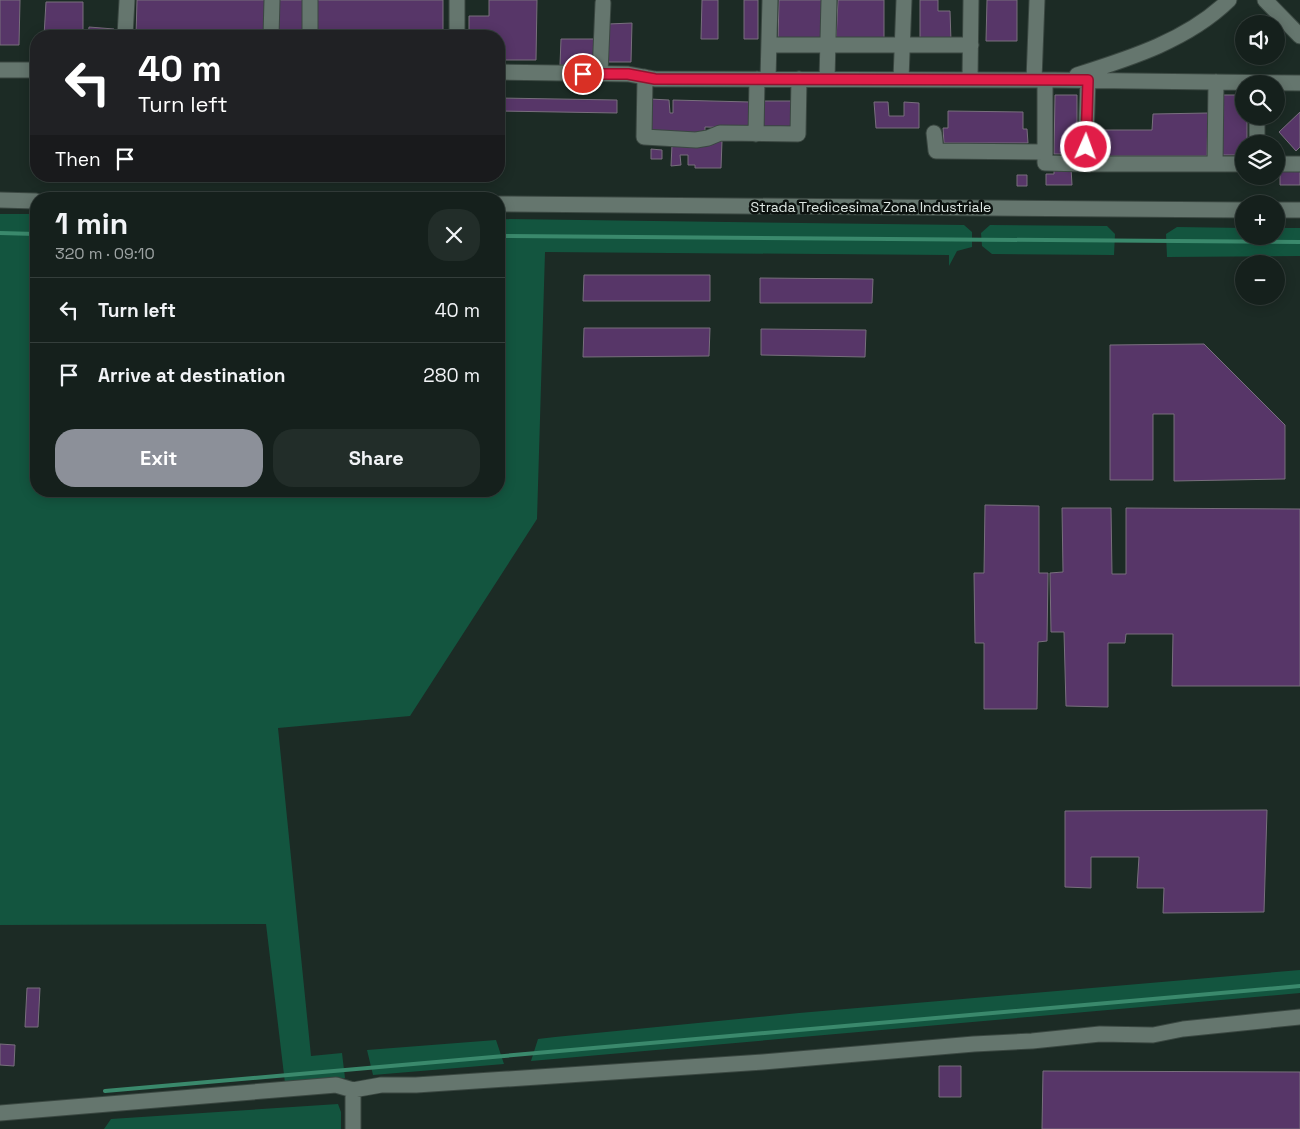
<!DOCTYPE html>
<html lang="en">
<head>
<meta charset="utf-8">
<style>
	body { margin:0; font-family:"Space Grotesk",sans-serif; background:#222d29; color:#f1f3f6; height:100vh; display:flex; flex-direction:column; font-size:19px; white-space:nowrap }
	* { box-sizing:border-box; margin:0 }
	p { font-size:16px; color:#9da3a3 }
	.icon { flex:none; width:28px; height:28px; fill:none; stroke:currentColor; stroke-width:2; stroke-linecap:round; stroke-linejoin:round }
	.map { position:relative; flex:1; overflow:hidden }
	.details { position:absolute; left:30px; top:192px; width:475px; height:305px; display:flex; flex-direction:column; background:#15201c; border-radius:20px; box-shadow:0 2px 12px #0003,0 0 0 1px #343e3b }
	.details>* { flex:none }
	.top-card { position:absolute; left:30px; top:30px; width:475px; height:152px; border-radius:20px; box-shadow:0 2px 12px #0003,0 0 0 1px #343e3b; background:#202124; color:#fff; overflow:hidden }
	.fabs { position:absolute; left:1235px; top:15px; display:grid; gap:10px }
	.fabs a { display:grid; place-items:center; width:50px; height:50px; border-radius:50%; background:#15201c; box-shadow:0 2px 12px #0003,0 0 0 1px #343e3b; font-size:25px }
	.pin { position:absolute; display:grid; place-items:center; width:42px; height:42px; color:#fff; margin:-21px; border:2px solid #fff; border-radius:50%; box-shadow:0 1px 5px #0007 }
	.me { position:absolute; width:55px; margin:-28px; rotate:2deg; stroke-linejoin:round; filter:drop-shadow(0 0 4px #0008) }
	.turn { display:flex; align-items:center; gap:18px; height:105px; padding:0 25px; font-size:22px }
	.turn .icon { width:65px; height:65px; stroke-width:2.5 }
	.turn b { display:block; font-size:35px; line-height:42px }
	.then { display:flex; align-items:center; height:48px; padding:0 25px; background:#0003; gap:10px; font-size:19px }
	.round { display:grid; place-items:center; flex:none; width:52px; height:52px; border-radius:20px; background:#222d29 }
	.summary { display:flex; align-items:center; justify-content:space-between; height:85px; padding:0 25px }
	h1 { font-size:30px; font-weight:600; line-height:38px }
	.cta { display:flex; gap:10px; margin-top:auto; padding:10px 25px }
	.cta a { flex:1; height:58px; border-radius:20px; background:#8c9099; color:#fff; font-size:20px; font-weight:600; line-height:58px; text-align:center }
	.cta a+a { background:#222d29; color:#f1f3f6 }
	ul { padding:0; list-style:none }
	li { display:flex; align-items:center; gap:15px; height:65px; padding:0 25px; border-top:1px solid #343e3b }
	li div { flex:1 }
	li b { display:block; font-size:19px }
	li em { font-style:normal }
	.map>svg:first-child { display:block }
	.green { fill:#13553f }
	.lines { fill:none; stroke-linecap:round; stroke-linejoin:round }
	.stream { stroke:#3a896c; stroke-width:4 }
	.building { fill:#573668; stroke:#786f7d }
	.minor-casing { stroke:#3a4741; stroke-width:17 }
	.minor { stroke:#65766e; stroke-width:15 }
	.route-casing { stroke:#92132f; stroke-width:12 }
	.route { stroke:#e11d48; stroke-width:9 }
	.labels { text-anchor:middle; stroke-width:5; stroke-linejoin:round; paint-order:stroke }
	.street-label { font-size:14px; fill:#dee7e3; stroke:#0c120f }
</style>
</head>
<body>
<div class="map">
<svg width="1300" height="1129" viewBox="0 0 1300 1129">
	<rect width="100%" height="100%" fill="#1c2b25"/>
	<path class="green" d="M0,214H36V491H499V219L964,225L972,232V247L957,251L949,266V255L545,252L537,519L410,716L278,728L311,1056L342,1053L345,1078L285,1083L266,924L0,925Z
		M990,225L1107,226L1115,234L1114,255L992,254L982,246L981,233Z
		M1177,227L1244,228V236H1276V228H1300V256L1167,257L1166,234Z
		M1300,970V993L531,1061L538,1039L555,1037L799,1013Z
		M496,1040L504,1064L373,1075L367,1050Z
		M338,1104L341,1112V1129H104L111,1119Z"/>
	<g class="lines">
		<path class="stream" d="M0,233L36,234
			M499,236L1300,242
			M105,1091L1300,986"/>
	</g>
	<path class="building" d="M0,0H20L19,45H0Z
		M137,0H265V36H136Z
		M278,0H303L304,36H277Z
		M315,0H443V36H315Z
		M489,0H537L536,60H499V36H469V16H489Z
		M702,0H718V39H701Z
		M744,0H758V39H744Z
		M779,0H823L822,42H778Z
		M838,0H884V41H836Z
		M920,0H938V11H950L951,41L920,42Z
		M987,0H1017V41H986Z
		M46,2H83V36H44Z
		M632,23L631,62H607L608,24Z
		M89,27L114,29V36H88Z
		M561,39H595L594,65H560Z
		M1055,95H1077V154H1054Z
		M1222,95H1244V116H1247V144H1244V155H1221Z
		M499,98L617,100V113L499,111Z
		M650,99L669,100L670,113H673V100L750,102L751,128L705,127V134L649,133Z
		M762,101H791V131H761Z
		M874,102H888L889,116H904V102L919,103V128H876Z
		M948,111L1023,112V129H1027L1028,143H944L943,128H948Z
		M1300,112V147L1296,151L1279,132Z
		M1208,113L1207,156H1092L1091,130H1152L1153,114Z
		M710,141H722L721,168H695V165H688V155H680L681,165L671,166L672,145Z
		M651,149L662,150V159H651Z
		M1054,168H1071L1072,185H1046V174H1054Z
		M1280,169H1300V185H1280Z
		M1017,175H1027V186H1017Z
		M584,275H710V301H583Z
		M760,278L873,279L872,303H760Z
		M584,328H710L709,356L583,357Z
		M761,329L866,330L865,357L761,355Z
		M1204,344L1285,425V479L1174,481V414H1153V480H1110V345Z
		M985,505L1039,506V573H1048L1047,641L1038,642L1037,709H984V643H975L974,573H984Z
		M1062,508H1111L1112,574H1126V508L1300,509V686H1172L1173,634H1126L1125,643H1108V707L1066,706L1064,632H1051L1050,573L1063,572Z
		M1267,810L1264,912L1163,913L1164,888H1137L1139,857H1091V888L1065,887V811Z
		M27,988H40L38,1027H25Z
		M0,1044L15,1045L14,1066L0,1065Z
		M939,1066H961V1097H939Z
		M1043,1071L1300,1072V1129H1042Z"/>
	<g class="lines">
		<defs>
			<path id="minor" d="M310,0V36
				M457,0V36
				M1265,0L1300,36
				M125,36L127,0
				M271,36L272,0
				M769,45H971
				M0,70H36
				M499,72L628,74L655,79L1055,80L1300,83
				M600,74L603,3
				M1077,75C1131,58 1188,40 1229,0
				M645,77L644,137L696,140L708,138L720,133L798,134L799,79
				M768,79L770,0
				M827,79L829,0
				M901,79L904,0
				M970,79L971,0
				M1034,80L1037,0
				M1045,80V163L1085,164L1088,80
				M934,133L936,151L1045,152
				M756,134L757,79
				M1257,144V116
				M1085,164H1244
				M1215,164L1216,82
				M1276,164H1300
				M0,200L36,201
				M499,204L1244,210
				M1276,210H1300
				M0,1113L336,1085L353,1090L381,1085H416L763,1062L974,1044L1032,1041L1100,1034L1153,1035L1183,1029L1300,1017
				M353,1129V1090"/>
		</defs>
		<use href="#minor" class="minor-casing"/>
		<use href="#minor" class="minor"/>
	</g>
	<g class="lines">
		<defs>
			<path id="route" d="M583,74H628L655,79L1088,80L1086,147"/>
		</defs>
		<use href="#route" class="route-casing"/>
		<use href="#route" class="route"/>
	</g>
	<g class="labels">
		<g class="street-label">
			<text x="871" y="212">Strada Tredicesima Zona Industriale</text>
		</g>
	</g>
</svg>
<div class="fabs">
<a><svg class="icon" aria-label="sound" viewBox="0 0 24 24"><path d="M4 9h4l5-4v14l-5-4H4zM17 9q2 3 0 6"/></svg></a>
<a><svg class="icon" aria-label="search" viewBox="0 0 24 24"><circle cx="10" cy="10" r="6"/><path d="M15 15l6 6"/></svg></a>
<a><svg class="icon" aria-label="layers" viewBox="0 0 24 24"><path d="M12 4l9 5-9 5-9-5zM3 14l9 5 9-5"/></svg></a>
<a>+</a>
<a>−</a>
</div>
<div class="pin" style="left:583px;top:74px;background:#d93025"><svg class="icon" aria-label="arrive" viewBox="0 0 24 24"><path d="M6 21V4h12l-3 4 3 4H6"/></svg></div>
<svg class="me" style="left:1086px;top:147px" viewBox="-20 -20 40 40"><circle r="17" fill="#e11d48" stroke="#fff" stroke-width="3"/><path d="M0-11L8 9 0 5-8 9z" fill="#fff"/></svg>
<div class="top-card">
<div class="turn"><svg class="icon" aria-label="left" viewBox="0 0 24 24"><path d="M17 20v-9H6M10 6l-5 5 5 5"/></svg><div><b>40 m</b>Turn left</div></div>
<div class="then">Then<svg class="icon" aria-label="arrive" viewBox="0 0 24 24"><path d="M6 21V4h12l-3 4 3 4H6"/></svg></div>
</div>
<section class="details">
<div class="summary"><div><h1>1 min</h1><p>320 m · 09:10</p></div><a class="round"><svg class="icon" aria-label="close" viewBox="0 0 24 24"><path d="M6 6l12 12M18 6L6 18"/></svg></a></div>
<ul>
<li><svg class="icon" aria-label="left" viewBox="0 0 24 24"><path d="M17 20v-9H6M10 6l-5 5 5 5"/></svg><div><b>Turn left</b></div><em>40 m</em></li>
<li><svg class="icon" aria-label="arrive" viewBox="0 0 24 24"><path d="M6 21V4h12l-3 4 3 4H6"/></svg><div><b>Arrive at destination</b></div><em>280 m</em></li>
</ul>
<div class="cta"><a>Exit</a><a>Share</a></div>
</section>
</div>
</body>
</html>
